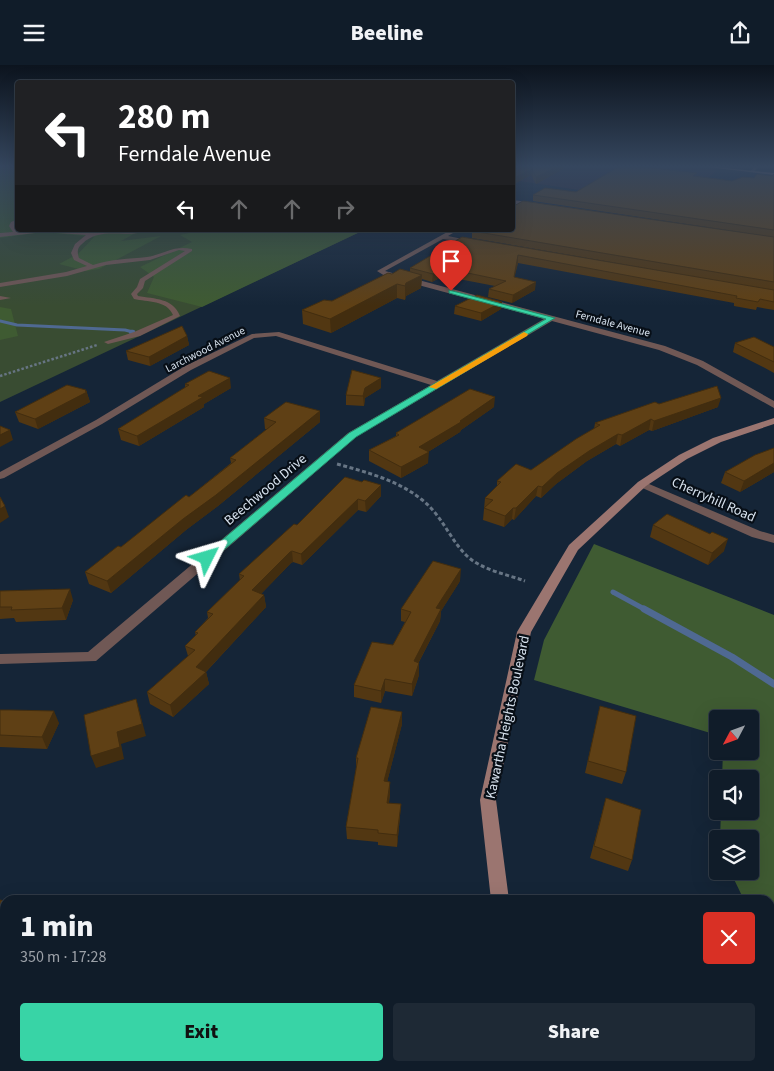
<!DOCTYPE html>
<html lang="en">
<head>
<meta charset="utf-8">
<style>
	body { margin:0; font-family:"Source Sans 3",sans-serif; background:#1e2935; color:#f1f3f6; height:100vh; display:flex; flex-direction:column; font-size:19px; white-space:nowrap }
	* { box-sizing:border-box; margin:0 }
	p { font-size:16px; color:#9ca1a8 }
	.icon { flex:none; width:28px; height:28px; fill:none; stroke:currentColor; stroke-width:2; stroke-linecap:round; stroke-linejoin:round }
	.map { position:relative; flex:1; overflow:hidden }
	.sheet { position:absolute; left:0px; top:830px; width:775px; height:176px; display:flex; flex-direction:column; background:#101c29; border-radius:15px 15px 0 0; box-shadow:0 5px 20px #0002,0 0 0 1px #303a46 }
	.sheet>* { flex:none }
	.guide { position:absolute; left:15px; top:15px; width:500px; height:152px; border-radius:5px; box-shadow:0 5px 20px #0002,0 0 0 1px #303a46; background:#202124; color:#fff; overflow:hidden }
	.needle { width:32px; rotate:229deg }
	.tools { position:absolute; left:709px; top:645px; display:grid; gap:10px }
	.tools a { display:grid; place-items:center; width:50px; height:50px; border-radius:5px; background:#101c29; box-shadow:0 5px 20px #0002,0 0 0 1px #303a46; font-size:25px }
	.pin { position:absolute; display:grid; place-items:center; width:42px; height:42px; color:#fff; margin:-51px -21px; border-radius:50% 50% 50% 0; rotate:-45deg; box-shadow:0 0 5px #0007 }
	.pin .icon { rotate:45deg }
	.me { position:absolute; width:55px; margin:-28px; rotate:50deg; stroke-linejoin:round; filter:drop-shadow(0 0 4px #0008) }
	.turn { display:flex; align-items:center; gap:18px; height:105px; padding:0 20px; font-size:22px }
	.turn .icon { width:65px; height:65px; stroke-width:2.5 }
	.turn b { display:block; font-size:35px; line-height:42px }
	.lanes { display:flex; align-items:center; height:48px; padding:0 20px; background:#0003; justify-content:center; gap:25px; direction:ltr }
	.lanes .off { opacity:.35 }
	.round { display:grid; place-items:center; flex:none; width:52px; height:52px; border-radius:5px; background:#1e2935 }
	.head { display:flex; align-items:center; justify-content:space-between; height:85px; padding:0 20px }
	h1 { font-size:30px; font-weight:800; line-height:38px }
	.button { display:flex; gap:10px; margin-top:auto; padding:10px 20px }
	.button a { flex:1; height:58px; border-radius:5px; background:#38d4a6; color:#111; font-size:20px; font-weight:800; line-height:58px; text-align:center }
	.button a+a { background:#1e2935; color:#f1f3f6 }
	header { display:flex; justify-content:space-between; align-items:center; height:65px; padding:0 20px; background:#101c29; font-size:22px; font-weight:800 }
	.map>svg:first-child { display:block }
	.commercial { fill:#2f2737 }
	.green { fill:#394c32 }
	.forest { fill:#3f5b32 }
	.lines { fill:none; stroke-linecap:round; stroke-linejoin:round }
	.stream-far3 { stroke:#4f6992; stroke-width:3 }
	.stream-far2 { stroke:#4f6992; stroke-width:4.5 }
	.stream-far1 { stroke:#4f6992; stroke-width:5 }
	.stream { stroke:#4f6992; stroke-width:7 }
	.path-far1 { stroke:#677584; stroke-width:2.5; stroke-dasharray:2.5 2; stroke-linecap:butt }
	.path { stroke:#677584; stroke-width:3; stroke-dasharray:4 2.5; stroke-linecap:butt }
	.lane { fill:#705855; fill-rule:evenodd }
	.street { fill:#705855; fill-rule:evenodd }
	.secondary { fill:#9b7570; fill-rule:evenodd }
	.wall { fill:#523712 }
	.shaded-wall { fill:#422d0f }
	.building { fill:#5f4015; stroke:#422d0f }
	.route { fill:#38d4a6; stroke:#248a6c }
	.slow { fill:#f59e0b }
	.labels { text-anchor:middle; stroke-width:4.5; stroke-linejoin:round; paint-order:stroke }
	.far-street-label { font-size:11px; fill:#d8e3ef; stroke:#070e16 }
	.street-label { font-size:14px; fill:#d8e3ef; stroke:#070e16 }
</style>
</head>
<body>
<header><svg class="icon" aria-label="menu" viewBox="0 0 24 24"><path d="M4 6h16M4 12h16M4 18h16"/></svg>Beeline<svg class="icon" aria-label="share" viewBox="0 0 24 24"><path d="M12 15V3M7 8l5-5 5 5M5 13v7h14v-7"/></svg></header>
<div class="map">
<svg width="774" height="1006" viewBox="0 0 774 1006">
	<rect width="100%" height="100%" fill="#152537"/>
	<path class="commercial" d="M512,101H682L717,105L677,140L513,115Z"/>
	<path class="green" d="M0,101H17L18,165H364L0,337Z"/>
	<path class="forest" d="M0,101H18L17,135H16L18,165H141L121,176L161,171L99,204L86,206L59,199L78,189L94,172L43,167L0,173Z
		M203,165H364L202,242L147,228L154,212L140,202L192,177L180,170Z
		M0,242L11,244L18,271L0,275Z
		M594,479L774,550V900L770,892V835H744L730,806H750V774H720L721,746H750V714H722L723,686H750V654H718L717,670L534,615L544,575Z"/>
	<g class="lines">
		<path class="stream-far3" d="M0,256L17,260L125,265L133,267"/>
		<path class="stream-far2" d="M131,267H133"/>
		<path class="stream-far1" d="M613,527L646,545"/>
		<path class="stream" d="M644,544L732,592L774,619"/>
		<path class="path-far1" d="M0,311L97,280"/>
		<path class="path" d="M337,399C366,407 397,415 421,434C442,450 449,473 466,490C481,505 506,509 525,516"/>
		<path class="lane" d="M18,154V158L15,161L18,166L60,165L82,167L146,165C126,175 102,160 82,179C77,183 77,187 79,193L93,200C111,194 129,194 147,192C165,189 173,180 192,184V186L145,216L143,223L137,229L138,231C155,234 173,233 180,251L140,271L108,279L104,277L134,267L173,250C167,235 147,237 134,234L131,229L137,222L140,214L185,186L179,185L150,195L106,200L67,211L0,222V218L66,207L87,201L74,195L71,188L75,179L86,170L44,167L0,172V168L13,167L9,161L11,157Z
			M0,231L11,233L0,235Z"/>
		<path class="street" d="M755,101H759L754,107H750Z
			M512,135L537,138L540,140L537,142L512,139Z
			M451,165H458L448,171L477,177L474,179L443,174L385,206L665,281L703,296L774,336V343L697,300L659,285L552,256L356,372L96,596L0,599V589L88,587L348,368L431,320L276,271L254,273L191,305L102,359L4,413L0,414V407L96,355L185,301L252,269L279,267L437,316L544,254L385,211L377,206Z
			M642,416L760,466L774,470V478L752,472L638,421L637,419L638,417Z
			M0,993L5,995V1001H15L17,1006H0Z"/>
		<path class="secondary" d="M706,101L774,108V110L708,102Z
			M774,353V359L721,377L687,394L646,421L578,485L531,567L496,735L509,835H491L480,735L517,567L569,480L638,417L679,390L713,373Z
			M509,1001H531V1006H509Z"/>
	</g>
	<path class="wall" d="M512,101L563,104L536,119L531,110L512,120Z
		M774,109V245L757,242L756,245L734,241V238L518,198L514,212L535,225L512,238L488,232L489,224L495,221L443,211L432,217L422,214L421,223L406,231L405,235L397,233L331,268L303,259L302,245L332,236L392,209L410,206V203L462,172L674,208L472,173V166L760,170L533,136V130L576,127L696,111L732,116L772,111Z
		M502,237L501,244L481,256L454,249L455,241Z
		M187,271L189,280L150,301L128,295L126,286Z
		M735,278L774,282V308L765,303L733,287Z
		M185,319L231,323L204,339V342L139,381L121,375L118,364L185,323Z
		M381,323L365,333L364,341L346,340V330Z
		M86,325L90,337L38,364L19,357L15,347Z
		M659,339L718,342L652,366L649,365L620,381L616,379L587,396L556,419L541,433L536,431L514,455L512,454L504,462L483,455L485,433L497,421V416L531,405L594,364L595,358Z
		M494,342L461,365L460,367L428,387V398L401,413L369,396V385L396,371V368Z
		M264,353L320,357L218,441L186,465L111,528L89,519L85,507L121,482L189,432L231,398L230,393L267,364H265Z
		M774,383V407L740,427L721,418L725,407Z
		M362,417L381,431L366,447L358,445L302,500L293,497L291,498L261,529L264,530L266,542L206,607L209,619L173,652L150,639L147,627L188,591L185,581L196,571L195,567L208,553L207,547L240,516L239,509L297,460Z
		M653,460L724,486L708,500L650,472Z
		M460,516L441,546L440,556L419,597V610L412,631L385,626L381,638L354,632V620L393,580L405,557L401,556V544Z
		M0,526L73,535L66,555L16,557L14,553L0,554Z
		M600,641L626,707L622,719L585,708Z
		M0,645L59,658L47,684L0,682Z
		M402,647V659L387,717L390,729L389,738L400,751L397,782L378,780V777L347,774L346,762L356,705V693Z
		M606,733L632,795L628,806L590,793Z
		M0,835L5,836V910L0,909Z"/>
	<path class="shaded-wall" d="M559,101H564L563,104L536,119V112Z
		M532,104L531,110L512,120V114Z
		M518,190V198L513,219L514,212Z
		M444,203L443,211L432,217L433,209Z
		M422,210L421,223L406,231L405,235V221L406,218Z
		M536,217L535,225L512,238L513,230Z
		M397,219V233L331,268L330,254Z
		M502,237L501,244L481,256V248Z
		M187,271L189,280L150,301L149,292Z
		M230,313L231,323L204,339V342L139,381L137,371L198,331Z
		M381,313V323L365,333L364,341L363,331L365,323Z
		M86,325L90,337L38,364L35,354Z
		M495,332L494,342L461,365L460,367L423,390L429,387L428,398L401,413V402L419,382L460,356Z
		M721,333L718,342L652,366L654,356Z
		M320,346V357L218,441L186,465L111,528L107,516L183,454Z
		M651,354L649,365L620,381L622,370Z
		M10,365L13,375L0,382V370Z
		M618,369L616,379L587,396L556,419L541,433L542,422L557,408L589,386Z
		M774,398V407L740,427L744,416Z
		M381,420V431L366,447L365,436Z
		M538,421L536,431L514,455L516,443Z
		M358,434V445L302,500L301,489Z
		M5,441L9,452L0,458V444Z
		M513,443L512,454L504,462L505,451Z
		M728,474L724,486L708,500L712,488Z
		M292,486L293,497L291,498L253,537L252,525L290,487Z
		M461,504L460,516L441,546L440,556L413,608L414,596L436,543Z
		M70,524L73,535L66,555L62,543Z
		M264,530L266,542L200,613L206,607L209,619L173,652L170,640L196,602Z
		M419,598V610L412,631V619Z
		M385,614V626L381,638V626Z
		M136,634L146,671L121,679L124,694L96,703L91,691L117,667Z
		M54,646L59,658L47,684L42,672Z
		M402,647V659L384,729V716Z
		M390,717V729L387,750V738Z
		M401,739L400,751L397,782V770Z"/>
	<path class="building" d="M512,101H559L536,112L532,104L512,114Z
		M620,101H635L697,108L693,111L732,116L743,112L754,113L757,109L772,111L774,109V165L533,130L545,123L576,127Z
		M523,136L774,172V217L472,166L474,165H512V142Z
		M462,172L774,225V237L760,234L758,237L736,233L737,231L518,190L514,212L536,217L513,230L489,224L506,216L444,203L433,209L410,203Z
		M400,204L422,210L406,218L405,221L397,219L330,254L302,245L324,235L332,236L388,208L392,209Z
		M477,230L502,237L481,248L455,241Z
		M182,261L187,271L149,292L126,286Z
		M754,272L774,282V297L735,278Z
		M352,305L381,313L365,323L363,331L346,330Z
		M209,306L230,313L198,331L203,332L137,371L118,364L189,320L185,319Z
		M67,320L86,325L85,326L87,327L35,354L15,347Z
		M717,321L721,333L654,356L651,354L622,370L618,369L589,386L557,408L542,422L538,421L516,443H513L505,451L484,443L493,435L485,433L501,417L497,416L516,399L531,405L576,374L600,360L595,358L655,337L659,339Z
		M470,324L495,332L460,356L461,357L419,382L429,387L401,402L369,385L399,370L396,368Z
		M286,337L320,346L216,430L183,454L107,516L85,507L118,481L121,482L186,430L189,432L236,395L230,393L276,357L264,353Z
		M0,361L10,365L0,370Z
		M774,383V398L744,416L725,407L755,390Z
		M345,412L362,417L364,415L381,420L365,436L358,434L301,489L292,486L290,487L252,525L264,530L196,602L206,607L170,640L147,627L195,585L185,581L198,568L195,567L213,549L207,547L244,511L239,509L294,459L297,460Z
		M0,432L5,441L0,444Z
		M667,449L710,469L712,467L728,474L712,488L653,460Z
		M433,496L461,504L436,543L441,544L414,596L419,598L412,619L385,614L381,626L354,620L372,577L393,580L411,547L401,544Z
		M70,524L62,543L11,545L12,542H0V526Z
		M136,634L142,659L117,667L120,682L91,691L84,650Z
		M600,641L636,651L626,707L588,696Z
		M371,642L402,647L384,716L390,717L387,738L401,739L397,770L378,768V765L346,762L358,693H356Z
		M0,645H10L54,646L42,672L0,670Z
		M606,733L641,745L632,795L594,781Z
		M0,835L5,836V897L0,895Z"/>
	<linearGradient id="sky" x2="0" y2="1"><stop stop-color="#0c141e"/><stop offset="0.42" stop-color="#35465e"/><stop offset="1" stop-color="#35465e" stop-opacity="0"/></linearGradient>
	<rect width="774" height="241" fill="url(#sky)"/>
	<path class="route" d="M449,225L555,253L356,372L211,496H203L202,493L203,491L349,368L546,254L449,228Z"/>
	<path class="slow" d="M524,267L528,269L527,271L436,324L429,322Z"/>
	<g class="labels">
		<g class="far-street-label">
			<text transform="translate(613 258) rotate(15)" y="4">Ferndale Avenue</text>
			<text transform="translate(205 284) rotate(-27)" y="4">Larchwood Avenue</text>
		</g>
		<g class="street-label">
			<text transform="translate(265 424) rotate(-40)" y="5">Beechwood Drive</text>
			<text transform="translate(714 434) rotate(24)" y="5">Cherryhill Road</text>
			<text transform="translate(507 652) rotate(-78)" y="5">Kawartha Heights Boulevard</text>
		</g>
	</g>
</svg>
<div class="tools">
<a><svg class="needle" viewBox="-14 -14 28 28"><path d="M0-13l5 13h-10z" fill="#e53935"/><path d="M0 13l5-13h-10z" fill="#9ca1a8"/></svg></a>
<a><svg class="icon" aria-label="sound" viewBox="0 0 24 24"><path d="M4 9h4l5-4v14l-5-4H4zM17 9q2 3 0 6"/></svg></a>
<a><svg class="icon" aria-label="layers" viewBox="0 0 24 24"><path d="M12 4l9 5-9 5-9-5zM3 14l9 5 9-5"/></svg></a>
</div>
<div class="pin" style="left:451px;top:226px;background:#d93025"><svg class="icon" aria-label="arrive" viewBox="0 0 24 24"><path d="M6 21V4h12l-3 4 3 4H6"/></svg></div>
<svg class="me" style="left:207px;top:493px" viewBox="-20 -20 40 40"><path d="M0-17L14 15 0 8-14 15z" fill="#38d4a6" stroke="#fff" stroke-width="4"/></svg>
<div class="guide">
<div class="turn"><svg class="icon" aria-label="left" viewBox="0 0 24 24"><path d="M17 20v-9H6M10 6l-5 5 5 5"/></svg><div><b>280 m</b>Ferndale Avenue</div></div>
<div class="lanes"><svg class="icon" aria-label="left" viewBox="0 0 24 24"><path d="M17 20v-9H6M10 6l-5 5 5 5"/></svg><svg class="icon off" aria-label="ahead" viewBox="0 0 24 24"><path d="M12 20V5M6 11l6-6 6 6"/></svg><svg class="icon off" aria-label="ahead" viewBox="0 0 24 24"><path d="M12 20V5M6 11l6-6 6 6"/></svg><svg class="icon off" aria-label="right" viewBox="0 0 24 24"><path d="M7 20v-9h11M14 6l5 5-5 5"/></svg></div>
</div>
<section class="sheet">
<div class="head"><div><h1>1 min</h1><p>350 m · 17:28</p></div><a class="round" style="background:#d93025;color:#fff"><svg class="icon" aria-label="close" viewBox="0 0 24 24"><path d="M6 6l12 12M18 6L6 18"/></svg></a></div>
<div class="button"><a>Exit</a><a>Share</a></div>
</section>
</div>
</body>
</html>
